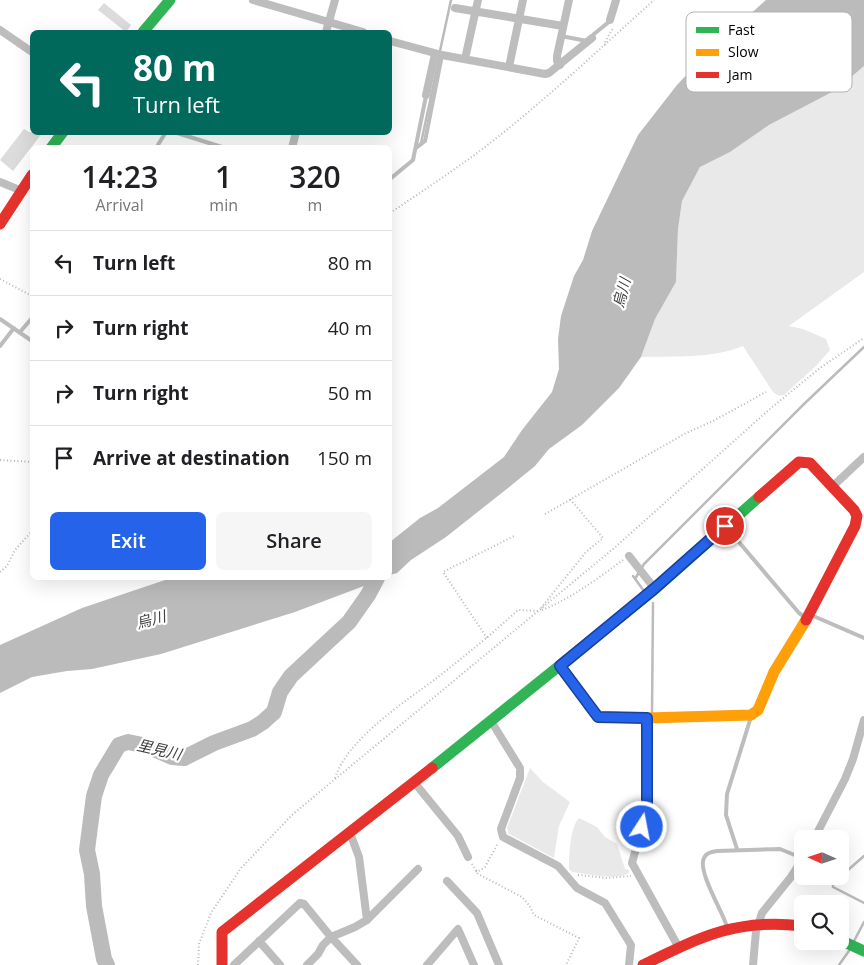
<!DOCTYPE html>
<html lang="en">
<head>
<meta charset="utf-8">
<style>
	body { margin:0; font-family:"Open Sans","Noto Sans JP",sans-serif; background:#f6f6f6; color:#202124; height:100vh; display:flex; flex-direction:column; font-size:19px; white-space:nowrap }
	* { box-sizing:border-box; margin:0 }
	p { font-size:16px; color:#757577 }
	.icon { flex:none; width:28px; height:28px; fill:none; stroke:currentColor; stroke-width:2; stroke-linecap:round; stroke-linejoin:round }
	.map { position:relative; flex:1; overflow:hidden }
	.drawer { position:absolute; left:30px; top:145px; width:362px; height:435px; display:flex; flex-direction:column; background:#fff; border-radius:8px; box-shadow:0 5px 20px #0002 }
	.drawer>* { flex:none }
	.top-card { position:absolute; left:30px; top:30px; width:362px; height:105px; border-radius:8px; box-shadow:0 5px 20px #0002; background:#00695c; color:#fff; overflow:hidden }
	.needle { width:32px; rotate:273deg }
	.buttons { position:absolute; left:794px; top:830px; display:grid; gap:10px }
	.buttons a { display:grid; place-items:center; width:55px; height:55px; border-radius:8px; background:#fff; box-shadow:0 5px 20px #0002; font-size:25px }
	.pin { position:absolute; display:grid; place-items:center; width:42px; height:42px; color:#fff; margin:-21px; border:2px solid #fff; border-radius:50%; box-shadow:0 1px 5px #0007 }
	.me { position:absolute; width:55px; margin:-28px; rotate:11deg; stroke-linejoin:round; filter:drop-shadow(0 0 4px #0008) }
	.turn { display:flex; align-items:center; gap:18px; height:105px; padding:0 20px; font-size:22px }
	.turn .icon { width:65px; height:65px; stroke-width:2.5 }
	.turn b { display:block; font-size:35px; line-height:42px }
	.eta { display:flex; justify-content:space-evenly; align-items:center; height:85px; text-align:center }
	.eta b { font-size:30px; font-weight:600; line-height:35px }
	.action { display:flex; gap:10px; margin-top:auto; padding:10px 20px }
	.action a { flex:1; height:58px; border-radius:8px; background:#2563eb; color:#fff; font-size:20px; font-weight:600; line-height:58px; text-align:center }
	.action a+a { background:#f6f6f6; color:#202124 }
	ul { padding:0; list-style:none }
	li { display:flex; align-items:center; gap:15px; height:65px; padding:0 20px; border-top:1px solid #e0e0e0 }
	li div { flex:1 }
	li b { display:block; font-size:19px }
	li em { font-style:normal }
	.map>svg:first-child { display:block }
	.green { fill:#e9e9e9 }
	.water { fill:#bbb }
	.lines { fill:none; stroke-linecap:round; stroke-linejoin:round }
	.stream { stroke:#bbb; stroke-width:2.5 }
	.river { stroke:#bbb; stroke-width:16 }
	.building { fill:#dcdcdc }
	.path { stroke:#b8b8b8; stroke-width:2; stroke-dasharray:1 2.5; stroke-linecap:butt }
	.lane { stroke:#bdbdbd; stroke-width:4 }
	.street { stroke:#bdbdbd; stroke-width:8 }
	.fast { stroke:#30b455; stroke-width:11 }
	.slow { stroke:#ff9f0a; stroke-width:11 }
	.jam { stroke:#e5322d; stroke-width:11 }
	.route-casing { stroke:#184099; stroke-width:12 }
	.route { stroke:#2563eb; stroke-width:9 }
	.labels { text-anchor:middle; stroke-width:4.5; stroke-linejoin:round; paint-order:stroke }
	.water-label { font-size:15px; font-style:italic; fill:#3f3f3f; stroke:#fff }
	.key { fill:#fff; stroke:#b2b2b2; stroke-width:1 }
	.key-label { font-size:14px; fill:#000 }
</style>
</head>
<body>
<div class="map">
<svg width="864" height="965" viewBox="0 0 864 965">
	<rect width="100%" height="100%" fill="#fff"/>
	<path class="green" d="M864,66V272L789,326L803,329L826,339L830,350L817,365L784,395L779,396L773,392L743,346C711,359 675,356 641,357L655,319L676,282L678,229L682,201L700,167L730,152L769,125L836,90Z
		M530,768L543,782L570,802L559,826L554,858L509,834L507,828Z
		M579,818L597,827L605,837L617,844L625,869L629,870V873C616,881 587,874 572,872L569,869C569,856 570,827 579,818Z"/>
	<path class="water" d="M766,0H864V66L836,90L769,125L730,152L700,167L682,201L678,229L676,282L655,319L641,357L619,388L582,425L549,449L535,466L508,488L446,537L411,560L397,573L390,575V542L420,518L438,508L504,457L522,430L552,392L559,369L558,339L561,316L574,276L583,260L592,231L638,135L677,85L710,50Z
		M171,578H385L295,612L161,654L92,669L67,671L32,677L0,693V645L82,608Z"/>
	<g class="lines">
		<path class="stream" d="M440,51L451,0
			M421,143L439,59
			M633,576L644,591
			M635,579L644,564L804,404L864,347
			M652,713L653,603
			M864,856L833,883V887L864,903
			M853,943L864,922
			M839,965L851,948"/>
		<path class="river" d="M107,965L104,959L94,906L92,874L87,850L94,796L101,775L119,745L128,742L147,746L172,757L184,758L214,743L252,729L263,722L274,712L280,692L291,676L349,622L368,595L377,578"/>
	</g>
	<path class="building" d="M104,3L131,25L126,32L98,10Z
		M24,129L29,132H43L13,171L0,160Z"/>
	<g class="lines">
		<path class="path" d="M605,45L604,44L613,28
			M390,213C427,188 464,164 499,136C553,93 603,46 654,0
			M0,279L32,296
			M0,460L32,462
			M545,514L686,433L713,421L766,392
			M0,572L7,566L15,550L32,531
			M541,608L586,552L603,538L570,499
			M542,610C572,598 597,579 623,560
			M487,638L443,572L514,536
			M335,778C348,738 405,702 438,677C466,655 492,634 518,610L538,611
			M472,864L478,874L522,897L529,905L534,915L579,938L566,965
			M476,871L477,872L485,867L498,843
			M578,875L607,878L631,876
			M198,965L199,944L211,913L241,868L293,814L613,549L771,408L820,368L864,338"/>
		<path class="lane" d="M561,36L587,41
			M592,38L594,34L610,21
			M174,132L225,148
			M156,148L166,132
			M416,148L425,141L442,55
			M390,181V179L413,160L426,96
			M0,319L32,341
			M20,332L32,318
			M0,346L14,328
			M727,528L799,613L806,618
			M811,615L864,638
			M737,849L726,815L727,794L751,717
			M727,927C723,912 697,871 704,858C706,853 711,852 717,851L780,849L802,858"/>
		<path class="street" d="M253,0L363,32
			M455,8L563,26
			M610,20L616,0
			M0,30L32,52
			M326,32L335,0
			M390,41L442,55L545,74L549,73L592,38
			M465,59L478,0
			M560,65L557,61V56L569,0
			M509,67L523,0
			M426,95L435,54
			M292,148L296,132
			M0,182L22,191
			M833,486L864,457
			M629,556L655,589
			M647,718V808L632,863L679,948
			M491,721L520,768V778L501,829L503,837L558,866L577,888L605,903L631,945L629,965
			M414,782L458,836L468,857
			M350,833L359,857L367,920
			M814,839L845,779L853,759L864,720
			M447,881L477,913L499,965
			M259,941L280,965
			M234,965L300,903L304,904L331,937L357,965
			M307,965L318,954L323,945L331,937L355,927L367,920L418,869
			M427,965L458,929L474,965
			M753,965L756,931L762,913L791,877L802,860"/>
		<path class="fast" d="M143,32L170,0
			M51,148L63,132
			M432,768L655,589L759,497
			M840,940L864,951"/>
		<path class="slow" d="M560,666L598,717L647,718L751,715L758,710L774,672L806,620"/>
		<path class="jam" d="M0,224L32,175
			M759,497L799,462L810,463L854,510L857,516L855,526L806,620
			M222,965V932L432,768
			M643,965C700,937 737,918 802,926"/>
	</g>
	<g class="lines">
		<defs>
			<path id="route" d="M642,827L647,808V718L598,717L560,666L655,588L725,526"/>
		</defs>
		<use href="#route" class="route-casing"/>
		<use href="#route" class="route"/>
	</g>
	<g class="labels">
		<g class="water-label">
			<text transform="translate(622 293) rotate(-75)" y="5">烏川</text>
			<text transform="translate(151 620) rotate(-15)" y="5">烏川</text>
			<text transform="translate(159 750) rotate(13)" y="5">里見川</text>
		</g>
	</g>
	<rect x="686" y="12" width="166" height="80" rx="8" class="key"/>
	<rect x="696" y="27" width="23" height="6" fill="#30b455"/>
	<rect x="696" y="49" width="23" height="7" fill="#ff9f0a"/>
	<rect x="696" y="72" width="23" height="6" fill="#e5322d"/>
	<g class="key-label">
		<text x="728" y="35">Fast</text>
		<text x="728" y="57">Slow</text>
		<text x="728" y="80">Jam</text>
	</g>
</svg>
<div class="buttons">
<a><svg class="needle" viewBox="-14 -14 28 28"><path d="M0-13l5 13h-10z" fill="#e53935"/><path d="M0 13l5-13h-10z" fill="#757577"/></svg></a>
<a><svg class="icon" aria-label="search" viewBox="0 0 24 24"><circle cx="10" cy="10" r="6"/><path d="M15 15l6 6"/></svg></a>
</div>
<div class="pin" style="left:725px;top:526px;background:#d93025"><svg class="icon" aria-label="arrive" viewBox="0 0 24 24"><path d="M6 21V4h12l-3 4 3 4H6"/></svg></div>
<svg class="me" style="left:642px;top:827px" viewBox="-20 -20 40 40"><circle r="17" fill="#2563eb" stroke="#fff" stroke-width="3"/><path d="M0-11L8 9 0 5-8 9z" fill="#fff"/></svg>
<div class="top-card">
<div class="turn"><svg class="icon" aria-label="left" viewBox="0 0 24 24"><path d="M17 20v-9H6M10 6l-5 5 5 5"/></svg><div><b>80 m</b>Turn left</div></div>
</div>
<section class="drawer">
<div class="eta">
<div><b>14:23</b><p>Arrival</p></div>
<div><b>1</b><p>min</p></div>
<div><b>320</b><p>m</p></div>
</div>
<ul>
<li><svg class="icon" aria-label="left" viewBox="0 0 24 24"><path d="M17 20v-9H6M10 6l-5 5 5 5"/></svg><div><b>Turn left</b></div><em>80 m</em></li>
<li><svg class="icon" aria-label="right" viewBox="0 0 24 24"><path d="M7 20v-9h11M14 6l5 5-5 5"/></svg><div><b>Turn right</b></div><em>40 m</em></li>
<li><svg class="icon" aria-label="right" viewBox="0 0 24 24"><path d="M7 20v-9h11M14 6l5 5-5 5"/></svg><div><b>Turn right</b></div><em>50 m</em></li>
<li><svg class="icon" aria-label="arrive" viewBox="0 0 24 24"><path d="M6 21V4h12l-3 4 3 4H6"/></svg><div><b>Arrive at destination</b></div><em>150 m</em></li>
</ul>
<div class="action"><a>Exit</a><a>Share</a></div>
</section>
</div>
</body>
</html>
